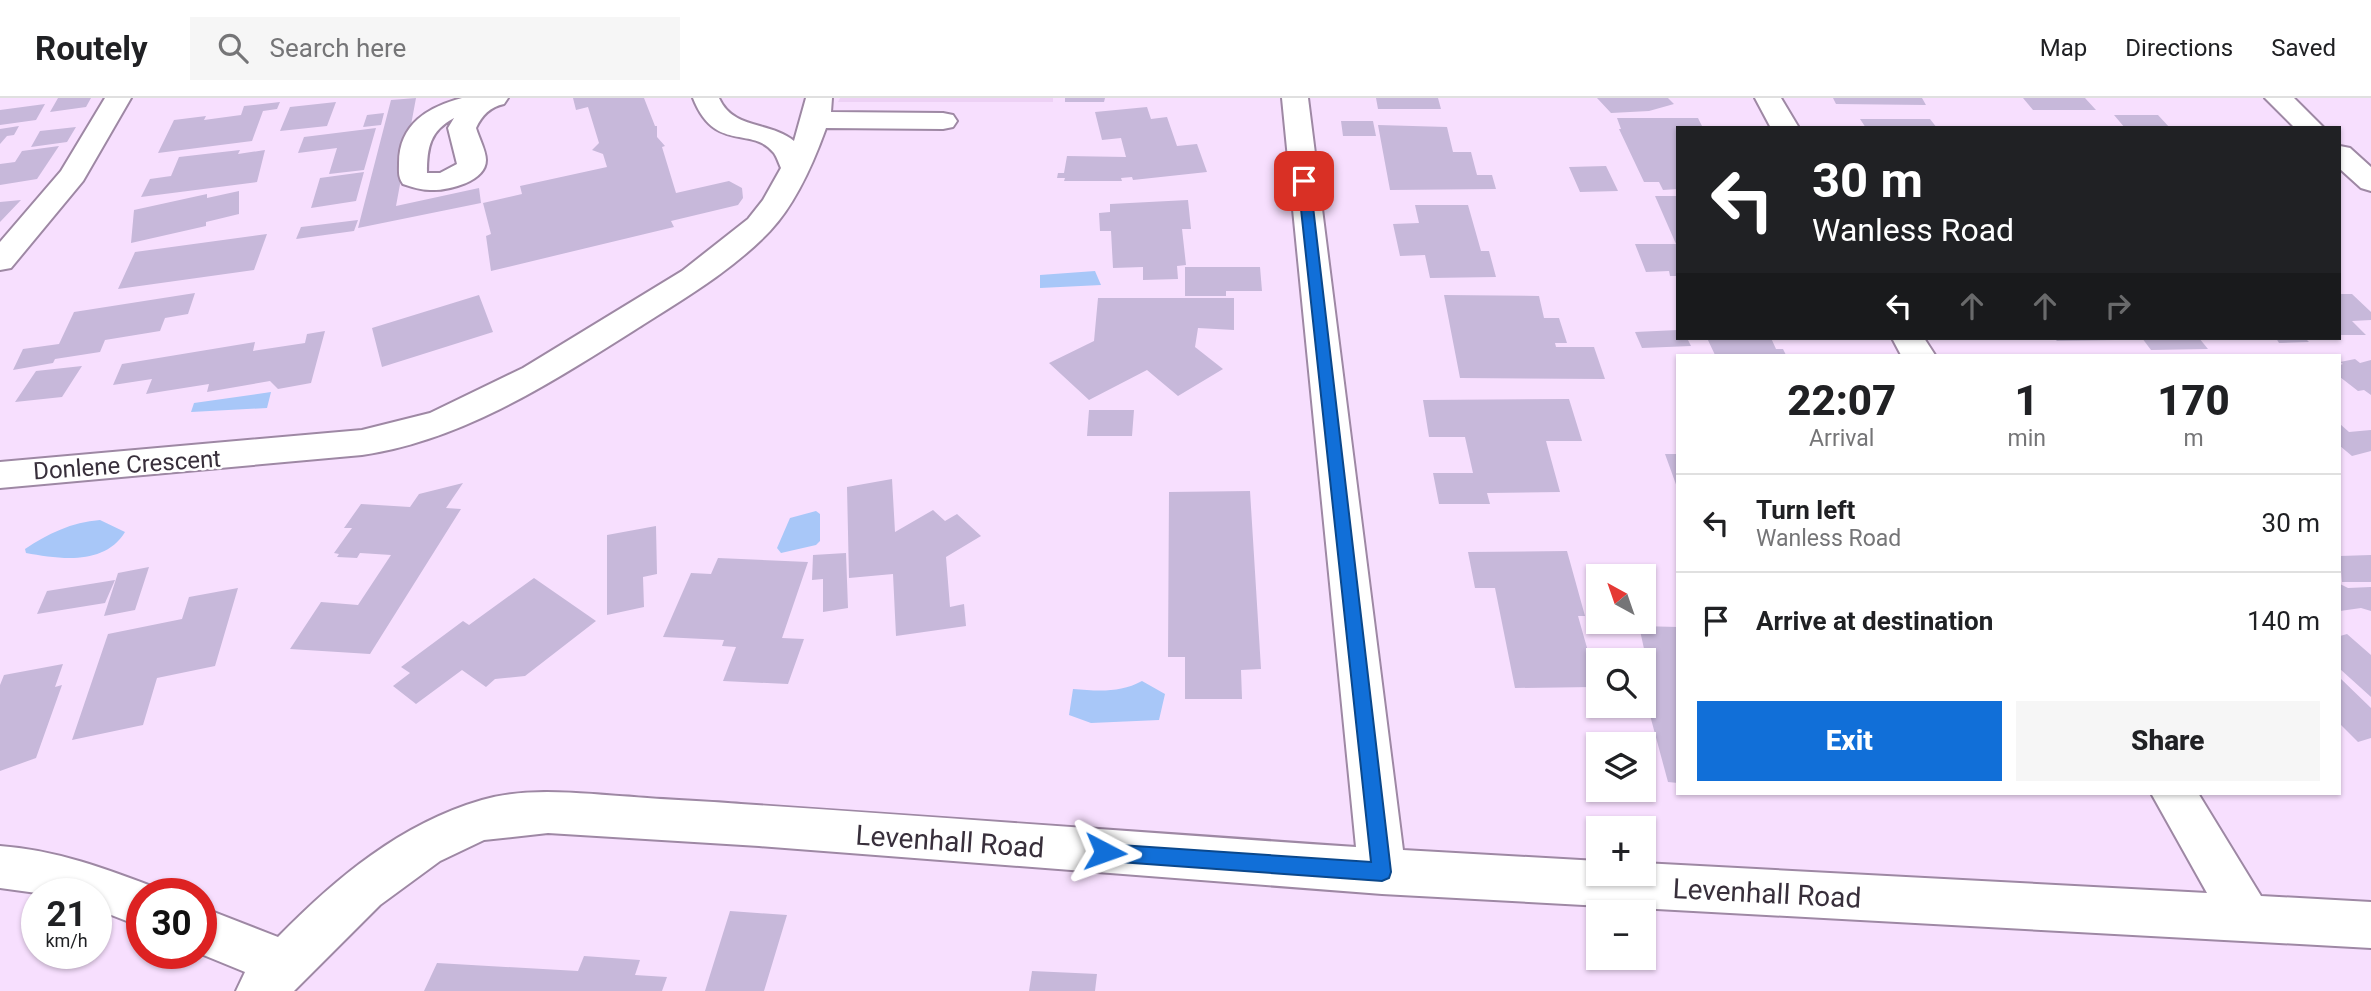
<!DOCTYPE html>
<html lang="en">
<head>
<meta charset="utf-8">
<style>
	body { margin:0; font-family:Roboto,sans-serif; background:#f6f6f6; color:#202124; height:100vh; display:flex; flex-direction:column; font-size:26px; white-space:nowrap }
	* { box-sizing:border-box; margin:0 }
	p { font-size:23px; color:#757577 }
	.icon { flex:none; width:38px; height:38px; fill:none; stroke:currentColor; stroke-width:2; stroke-linecap:round; stroke-linejoin:round }
	.map { position:relative; flex:1; overflow:hidden }
	.details { position:absolute; left:1676px; top:256px; width:665px; height:441px; display:flex; flex-direction:column; background:#fff; border-radius:0px; box-shadow:0 2px 5px #0004 }
	.details>* { flex:none }
	.hud { position:absolute; left:1676px; top:28px; width:665px; height:214px; border-radius:0px; box-shadow:0 2px 5px #0004; background:#202124; color:#fff; overflow:hidden }
	.needle { width:46px; rotate:320deg }
	.buttons { position:absolute; left:1586px; top:466px; display:grid; gap:14px }
	.buttons a { display:grid; place-items:center; width:70px; height:70px; border-radius:0px; background:#fff; box-shadow:0 2px 5px #0004; font-size:35px }
	.speed { position:absolute; left:21px; top:780px; display:flex; gap:14px; font-size:35px; font-weight:700; text-align:center }
	.speed>* { display:grid; place-content:center; width:91px; height:91px; border-radius:50%; background:#fff; box-shadow:0 2px 5px #0004; line-height:1 }
	.speed small { font-size:18px; font-weight:400 }
	.speed .limit { border:10px solid #d22; background:#fff; color:#111 }
	.pin { position:absolute; display:grid; place-items:center; width:60px; height:60px; color:#fff; margin:-30px; border-radius:14px; box-shadow:0 4px 10px #0006 }
	.me { position:absolute; width:77px; margin:-38px; rotate:94deg; stroke-linejoin:round; filter:drop-shadow(0 0 5px #0008) }
	.turn { display:flex; align-items:center; gap:24px; height:147px; padding:0 21px; font-size:32px }
	.turn .icon { width:91px; height:91px; stroke-width:2.5 }
	.turn b { display:block; font-size:49px; line-height:60px }
	.lanes { display:flex; align-items:center; height:66px; padding:0 21px; background:#0003; justify-content:center; gap:35px; direction:ltr }
	.lanes .off { opacity:.35 }
	.eta { display:flex; justify-content:space-evenly; align-items:center; height:119px; text-align:center }
	.eta b { font-size:42px; font-weight:800; line-height:49px }
	.button { display:flex; gap:14px; margin-top:auto; padding:14px 21px }
	.button a { flex:1; height:80px; border-radius:0px; background:#116fd8; color:#fff; font-size:28px; font-weight:800; line-height:80px; text-align:center }
	.button a+a { background:#f6f6f6; color:#202124 }
	ul { padding:0; list-style:none }
	li { display:flex; align-items:center; gap:21px; height:98px; padding:0 21px; border-top:2px solid #e0e0e0 }
	li div { flex:1 }
	li b { display:block; font-size:26px }
	li em { font-style:normal }
	header { display:flex; align-items:center; gap:42px; box-sizing:border-box; height:98px; padding:0 35px; background:#fff; border-bottom:2px solid #e0e0e0 }
	header strong { font-size:33px }
	nav { display:flex; gap:38px; margin-inline-start:auto; font-size:24px }
	.search { width:490px; height:63px; background:#f6f6f6; display:flex; align-items:center; gap:18px; box-sizing:border-box; padding:0 24px; border-radius:0px; color:#757577; font-size:26px }
	.map>svg:first-child { display:block }
	.built { fill:#edd1f5 }
	.water { fill:#a8c7f8 }
	.building { fill:#c7b8da }
	.lines { fill:none; stroke-linecap:round; stroke-linejoin:round }
	.minor-casing { stroke:#9e88a4; stroke-width:4 }
	.minor { fill:#fff; fill-rule:evenodd }
	.route { fill:#116fd8; stroke:#0b488c; stroke-width:2 }
	.labels { text-anchor:middle; stroke-width:5; stroke-linejoin:round; paint-order:stroke }
	.street-label { font-size:24px; fill:#382f3b; stroke:#fff }
	.near-street-label { font-size:28px; fill:#382f3b; stroke:#fff }
</style>
</head>
<body>
<header>
<strong>Routely</strong>
<div class="search"><svg class="icon" aria-label="search" viewBox="0 0 24 24"><circle cx="10" cy="10" r="6"/><path d="M15 15l6 6"/></svg>Search here</div>
<nav><a>Map</a><a>Directions</a><a>Saved</a></nav>
</header>
<div class="map">
<svg width="2371" height="893" viewBox="0 0 2371 893">
	<rect width="100%" height="100%" fill="#f7dffe"/>
	<path class="built" d="M840,0H1053V4H838Z"/>
	<path class="water" d="M1095,173L1101,187L1040,190V177Z
		M271,294L267,310L191,314L194,305Z
		M816,413L820,416V443L816,447L781,455L777,450L790,420Z
		M100,422L125,434C104,468 60,461 26,455L25,451C47,436 72,424 100,422Z
		M1142,583L1165,596L1159,622L1091,625L1069,617L1073,591C1098,593 1120,595 1142,583Z"/>
	<path class="building" d="M58,0H91L86,9L50,14Z
		M416,0L396,108L479,90L481,105L358,130L391,2Z
		M573,0H644L655,28H657V39L665,48L662,49L676,95L729,83L742,90L743,100L738,107L671,123L674,129L491,173L486,138L491,136L483,105L522,96L520,88L607,69L603,56L592,52L599,45L588,9L576,12Z
		M1065,0H1105L1104,4H1065Z
		M1376,0H1438L1441,11H1378Z
		M1597,0H1668L1674,6L1649,13L1611,15Z
		M1833,0H1922L1926,7L1836,6Z
		M2023,0H2085L2096,12H2033Z
		M280,4L277,11L263,13L252,43L158,55L174,22L206,18L204,22L241,17L244,8Z
		M336,4L327,28L280,33L290,9Z
		M45,6L36,22L0,27V12Z
		M1147,9L1151,21L1167,19L1177,48L1197,46L1207,74L1133,82L1132,79L1121,80L1122,83H1064L1065,80H1057L1058,75H1064L1067,58L1126,59L1121,40L1102,42L1095,14Z
		M384,15L381,27L363,29L367,17Z
		M2114,17H2158L2170,30H2125Z
		M1617,20H1698L1703,30H1678V91L1663,92L1659,84H1644L1619,31H1621Z
		M1860,21H1930L1937,30H1866Z
		M1341,23H1373L1376,38H1343Z
		M1378,27L1447,29L1453,54H1471L1477,77H1492L1496,91L1390,92Z
		M19,28L14,37L7,38L0,46V31Z
		M76,29L67,44L31,49L40,33Z
		M376,30L364,72L329,76L337,50L298,55L304,39Z
		M59,48L37,81L0,87V66L15,64L22,53Z
		M240,52L238,56L265,52L257,84L141,99L150,81L171,78L179,59Z
		M1606,68L1618,93L1580,94L1569,69Z
		M364,74L356,103L311,110L320,80Z
		M239,93V116L206,124V128L131,145L134,112L207,96V100Z
		M1655,98H1678V178H1670L1669,173L1646,174L1635,146H1676Z
		M21,102L0,124V104Z
		M1188,102L1191,131H1182L1186,167L1177,168L1178,181L1143,182V169L1113,170L1111,133H1100L1099,115L1110,114V106Z
		M1415,107H1468L1481,153H1489L1496,179L1430,180L1425,157L1400,158L1393,126L1419,125Z
		M358,122L354,133L296,141L301,129Z
		M267,136L254,172L118,191L135,154Z
		M1185,169H1260L1262,193H1226V198H1185Z
		M195,195L188,216L165,220L160,233L105,242L100,254L55,261L53,265L13,272L23,251L59,246L74,214Z
		M2340,196H2352L2371,214V222L2352,223L2366,237H2340Z
		M479,197L493,234L382,269L372,230Z
		M1444,197L1539,198L1544,220H1559L1567,245H1555L1556,249H1594L1605,281L1460,280Z
		M1098,200H1234V232L1198,230L1195,249L1223,271L1178,298L1147,272L1089,302L1049,265L1094,243Z
		M1678,232V240H1687L1691,248L1642,250L1635,234Z
		M325,233L311,285L278,291L270,283L207,294L209,286L146,296L152,281L113,287L122,266L255,244L253,253L305,245L307,236Z
		M1707,240H1771L1776,251H1783L1786,257H1715Z
		M2054,240H2114L2115,242L2057,243Z
		M2142,240H2199L2208,251L2151,252Z
		M2276,240H2305L2309,244L2279,245Z
		M2355,261L2360,265L2371,262V297L2364,292L2358,293L2340,279V267L2343,266L2340,264Z
		M82,268L62,299L15,304L36,273Z
		M1569,301L1582,343H1546L1560,394L1487,395L1490,406H1439L1433,375H1473L1465,339H1429L1423,302Z
		M1089,312H1134L1132,338H1087Z
		M2340,326L2349,334L2371,332V353L2352,358L2340,348Z
		M1665,356H1678V392Z
		M892,381L895,434L933,412L945,423L957,416L981,438L946,459L950,509L964,506L966,528L896,538L893,476L849,480L847,389Z
		M463,385L446,410L461,411L370,556L290,551L321,504L358,507L391,457L360,455L357,460L337,459L339,456L334,455L352,430H344L361,406L410,409L419,396Z
		M1250,393L1261,571L1241,572L1242,601H1185V559H1168L1169,394Z
		M656,428L657,476L643,479L644,509L607,517V437Z
		M1567,453L1585,518H1578L1595,578H1590L1593,589L1515,590L1495,490H1475L1468,454Z
		M846,455L848,510L823,514V481L812,482L813,457Z
		M2371,457V484H2342L2340,458Z
		M718,460L808,464L782,540L804,541L788,586L723,583L736,549L722,548L724,542L663,539L691,475L711,476Z
		M149,469L135,512L104,518L118,475Z
		M534,480L596,523L525,578L495,581L486,589L462,572L416,606L393,588L410,575L401,569L463,523L469,527Z
		M115,482L105,505L37,516L47,493Z
		M2340,486L2348,490L2371,489V513L2361,510L2340,513Z
		M238,490L215,568L157,580L143,627L72,642L108,536L182,521L189,499Z
		M1639,528L1678,529V685L1668,684L1644,595L1654,596Z
		M2347,536L2371,557V599L2340,571V538Z
		M63,566L55,589L62,587L36,660L0,673V587L4,577Z
		M2340,580L2371,610V640L2358,644L2340,626Z
		M730,813L787,817L764,893H705Z
		M584,858L640,862L635,877L667,879L662,893H424L437,865L578,873Z
		M1032,873L1097,876L1095,893H1029Z"/>
	<g class="lines">
		<defs>
			<path id="minor" d="M105,0H131L83,83L11,170L0,172V144L61,73Z
				M462,0H508L504,6C490,9 482,17 476,30C479,40 486,53 486,62C486,84 447,93 430,92C421,92 412,89 403,86C398,79 399,74 399,65C399,26 428,9 462,0ZM454,20L448,30L457,66L440,75H427C427,49 430,33 454,20Z
				M693,0H719C733,32 770,23 794,43L806,0H832L831,14L943,15L953,17L957,23L953,29L943,31L826,30C813,66 796,105 770,133C734,171 685,200 641,228C555,282 465,342 362,357L0,390V364L362,332L430,315L523,270L682,173L748,121L763,102L781,70C779,66 777,59 774,55C752,27 715,56 693,0Z
				M1282,0H1308L1403,752L1598,763V775H1643V765L2207,795L2151,695H2198L2261,798L2371,804V850L1382,796L759,748L548,735L484,742L440,763L380,807L294,893H236L245,874L201,856V809L278,839C336,780 400,726 482,702C531,688 584,696 634,699C669,702 705,703 741,706C946,719 1151,736 1356,749Z
				M1755,0H1781L1799,30H1771Z
				M2265,0H2294L2324,30H2295Z
				M2340,48L2350,50L2371,69V93L2361,90L2340,71Z
				M1892,240H1924L1935,257H1901Z
				M0,748C56,752 107,771 159,791L161,796H142V829L96,811V796H44L0,790Z"/>
		</defs>
		<use href="#minor" class="minor-casing"/>
		<use href="#minor" class="minor"/>
	</g>
	<path class="route" d="M1304,79L1310,83L1391,774L1389,780L1382,783L1105,763L1098,760L1095,754L1098,748L1105,746L1371,764L1298,83Z"/>
	<g class="labels">
		<g class="street-label">
			<text transform="translate(127 367) rotate(-4)" y="8">Donlene Crescent</text>
		</g>
		<g class="near-street-label">
			<text transform="translate(950 743) rotate(4)" y="10">Levenhall Road</text>
			<text transform="translate(1767 795) rotate(3)" y="10">Levenhall Road</text>
		</g>
	</g>
</svg>
<div class="buttons">
<a><svg class="needle" viewBox="-14 -14 28 28"><path d="M0-13l5 13h-10z" fill="#e53935"/><path d="M0 13l5-13h-10z" fill="#757577"/></svg></a>
<a><svg class="icon" aria-label="search" viewBox="0 0 24 24"><circle cx="10" cy="10" r="6"/><path d="M15 15l6 6"/></svg></a>
<a><svg class="icon" aria-label="layers" viewBox="0 0 24 24"><path d="M12 4l9 5-9 5-9-5zM3 14l9 5 9-5"/></svg></a>
<a>+</a>
<a>−</a>
</div>
<div class="speed"><div>21<small>km/h</small></div><div class="limit">30</div></div>
<div class="pin" style="left:1304px;top:83px;background:#d93025"><svg class="icon" aria-label="arrive" viewBox="0 0 24 24"><path d="M6 21V4h12l-3 4 3 4H6"/></svg></div>
<svg class="me" style="left:1105px;top:754px" viewBox="-20 -20 40 40"><path d="M0-17L14 15 0 8-14 15z" fill="#116fd8" stroke="#fff" stroke-width="4"/></svg>
<div class="hud">
<div class="turn"><svg class="icon" aria-label="left" viewBox="0 0 24 24"><path d="M17 20v-9H6M10 6l-5 5 5 5"/></svg><div><b>30 m</b>Wanless Road</div></div>
<div class="lanes"><svg class="icon" aria-label="left" viewBox="0 0 24 24"><path d="M17 20v-9H6M10 6l-5 5 5 5"/></svg><svg class="icon off" aria-label="ahead" viewBox="0 0 24 24"><path d="M12 20V5M6 11l6-6 6 6"/></svg><svg class="icon off" aria-label="ahead" viewBox="0 0 24 24"><path d="M12 20V5M6 11l6-6 6 6"/></svg><svg class="icon off" aria-label="right" viewBox="0 0 24 24"><path d="M7 20v-9h11M14 6l5 5-5 5"/></svg></div>
</div>
<section class="details">
<div class="eta">
<div><b>22:07</b><p>Arrival</p></div>
<div><b>1</b><p>min</p></div>
<div><b>170</b><p>m</p></div>
</div>
<ul>
<li><svg class="icon" aria-label="left" viewBox="0 0 24 24"><path d="M17 20v-9H6M10 6l-5 5 5 5"/></svg><div><b>Turn left</b><p>Wanless Road</p></div><em>30 m</em></li>
<li><svg class="icon" aria-label="arrive" viewBox="0 0 24 24"><path d="M6 21V4h12l-3 4 3 4H6"/></svg><div><b>Arrive at destination</b></div><em>140 m</em></li>
</ul>
<div class="button"><a>Exit</a><a>Share</a></div>
</section>
</div>
</body>
</html>
